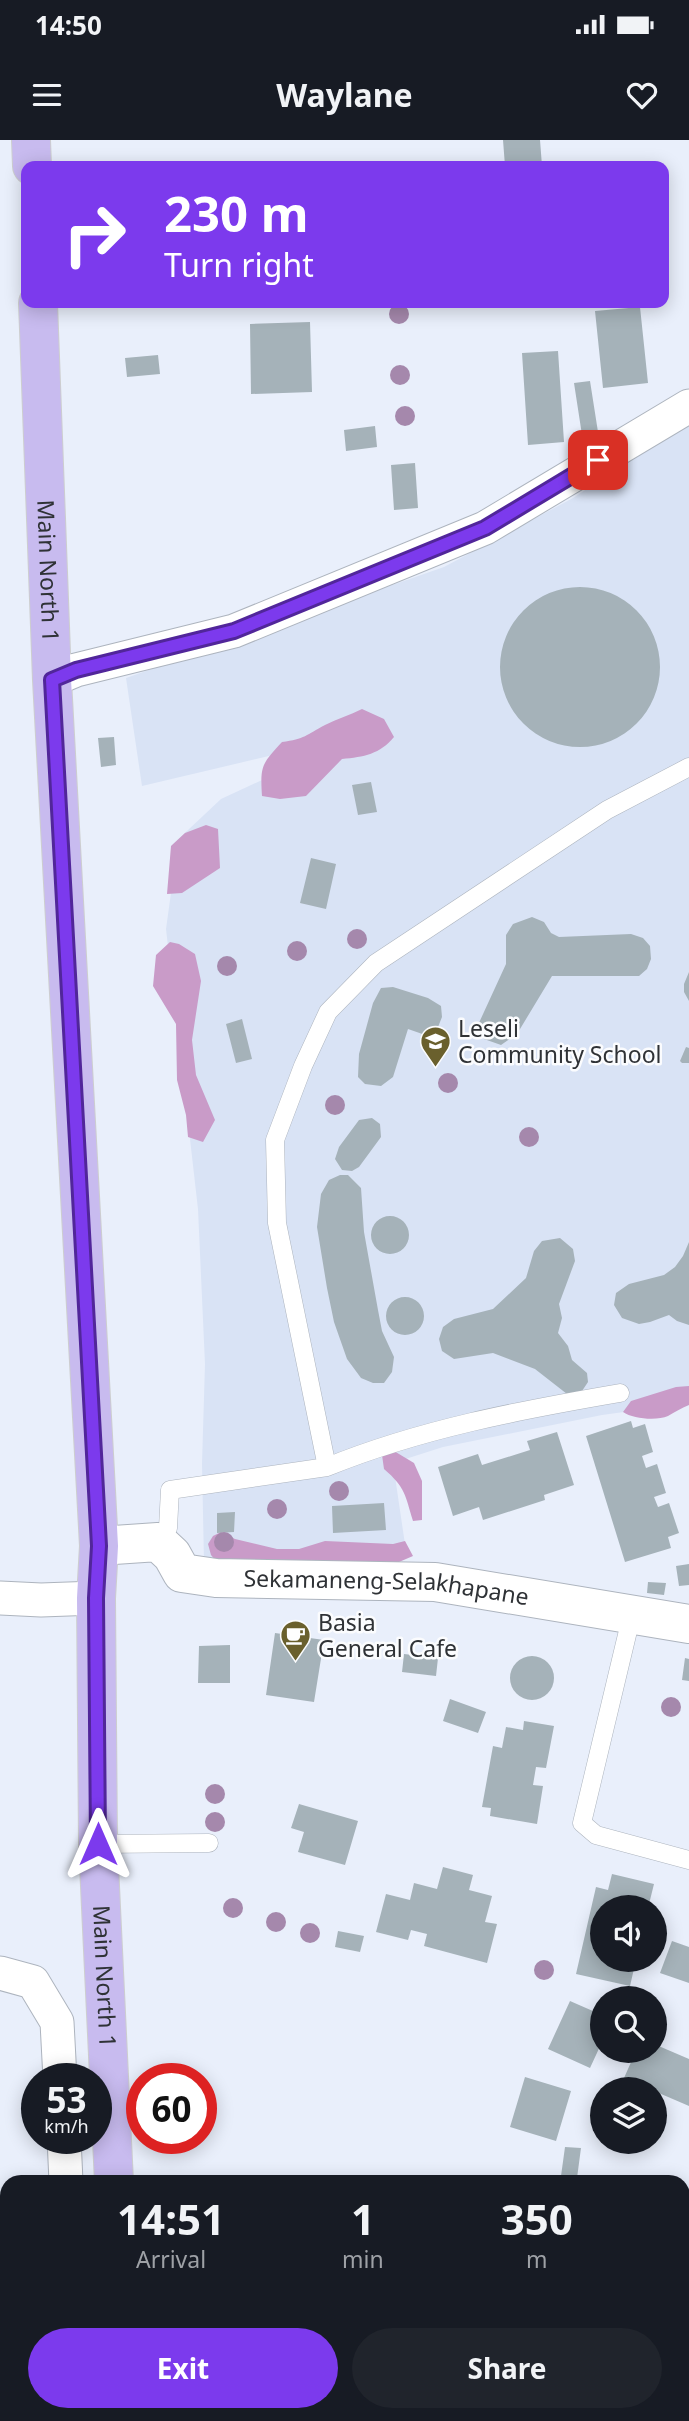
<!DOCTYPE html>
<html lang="en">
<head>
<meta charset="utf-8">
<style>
	body { margin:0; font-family:"Noto Sans",sans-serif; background:#20242c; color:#f1f3f6; height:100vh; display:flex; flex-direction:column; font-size:26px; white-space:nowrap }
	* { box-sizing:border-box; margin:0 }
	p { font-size:23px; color:#9ea1a6 }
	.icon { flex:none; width:38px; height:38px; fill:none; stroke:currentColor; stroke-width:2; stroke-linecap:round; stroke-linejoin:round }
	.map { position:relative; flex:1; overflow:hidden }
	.side { position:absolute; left:0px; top:2035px; width:690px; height:247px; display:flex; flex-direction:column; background:#171b24; border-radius:21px 21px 0 0; box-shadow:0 4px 18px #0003 }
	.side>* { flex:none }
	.guide { position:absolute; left:21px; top:21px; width:648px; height:147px; border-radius:14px; box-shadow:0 4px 18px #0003; background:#7c3aed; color:#fff; overflow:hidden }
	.buttons { position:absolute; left:590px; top:1755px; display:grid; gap:14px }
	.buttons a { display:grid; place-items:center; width:77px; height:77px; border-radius:50%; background:#171b24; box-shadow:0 4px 18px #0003; font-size:35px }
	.speed { position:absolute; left:21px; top:1923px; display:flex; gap:14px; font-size:35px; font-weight:700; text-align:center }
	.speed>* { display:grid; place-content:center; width:91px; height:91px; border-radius:50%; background:#171b24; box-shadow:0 4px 18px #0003; line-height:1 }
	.speed small { font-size:18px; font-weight:400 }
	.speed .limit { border:10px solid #d22; background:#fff; color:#111 }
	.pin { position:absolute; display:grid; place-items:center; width:60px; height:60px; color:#fff; margin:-30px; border-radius:14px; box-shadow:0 4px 10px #0006 }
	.me { position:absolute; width:77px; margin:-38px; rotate:0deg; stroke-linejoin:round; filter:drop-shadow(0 0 5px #0008) }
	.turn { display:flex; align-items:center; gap:24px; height:147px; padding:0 28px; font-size:32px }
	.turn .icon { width:91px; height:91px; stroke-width:2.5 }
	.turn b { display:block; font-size:49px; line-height:60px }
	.eta { display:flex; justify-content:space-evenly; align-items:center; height:119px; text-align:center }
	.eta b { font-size:42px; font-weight:700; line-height:49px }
	.action { display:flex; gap:14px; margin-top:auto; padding:14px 28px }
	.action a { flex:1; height:80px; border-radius:42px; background:#7c3aed; color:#fff; font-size:28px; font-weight:700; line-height:80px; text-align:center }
	.action a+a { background:#20242c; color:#f1f3f6 }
	.status { display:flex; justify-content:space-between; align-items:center; height:49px; padding:0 35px; background:#171b24; direction:ltr }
	.status svg { height:19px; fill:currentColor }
	header { display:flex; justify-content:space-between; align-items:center; height:91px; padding:0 28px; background:#171b24; font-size:32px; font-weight:700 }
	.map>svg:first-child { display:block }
	.built { fill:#d9e3f5 }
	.forest { fill:#c99bc8 }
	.building { fill:#a5b2b9 }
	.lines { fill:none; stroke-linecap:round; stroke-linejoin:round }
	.lane-casing { stroke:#adb4be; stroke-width:19 }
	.street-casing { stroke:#adb4be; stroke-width:35 }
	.secondary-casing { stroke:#adb4be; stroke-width:40 }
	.primary-casing { stroke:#cdcecf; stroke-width:40 }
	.lane { stroke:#fff; stroke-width:18 }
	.street { stroke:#fff; stroke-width:33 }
	.secondary { stroke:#fff; stroke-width:38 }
	.primary { stroke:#c8bbef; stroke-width:38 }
	.tree { fill:#a588ac }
	.route-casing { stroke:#51269a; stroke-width:18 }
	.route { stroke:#7c3aed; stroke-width:12 }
	.labels { text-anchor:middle; stroke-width:5; stroke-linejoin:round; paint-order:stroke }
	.street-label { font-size:23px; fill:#2f3236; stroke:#fbfcfe }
	.poi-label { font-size:23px; fill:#2f3236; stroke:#fbfcfe; text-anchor:start }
</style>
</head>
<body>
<div class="status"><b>14:50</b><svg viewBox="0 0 49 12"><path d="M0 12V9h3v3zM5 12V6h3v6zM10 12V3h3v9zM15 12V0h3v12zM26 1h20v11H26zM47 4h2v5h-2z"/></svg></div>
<header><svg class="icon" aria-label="menu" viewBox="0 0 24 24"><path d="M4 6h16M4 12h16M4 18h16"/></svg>Waylane<svg class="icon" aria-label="heart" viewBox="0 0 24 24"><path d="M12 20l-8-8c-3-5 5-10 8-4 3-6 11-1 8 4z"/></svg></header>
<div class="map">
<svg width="689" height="2281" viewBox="0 0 689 2281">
	<rect width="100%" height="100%" fill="#e9effb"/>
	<path class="built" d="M689,282V1263L602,1275L443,1307L393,1323L406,1411L204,1422L202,1324L205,1224L198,1069L166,789L175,724L171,706L221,659L362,594L142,646L126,538L444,427L573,358Z"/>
	<path class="forest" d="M362,569L384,579L394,597C380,614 364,617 342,619L306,656L280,659L262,656C260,625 262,624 282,602C305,599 306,595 325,585C337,579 350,575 362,569Z
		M206,685L218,689L220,728L182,753L167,754L171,706L185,693Z
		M170,802L179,804L195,814L201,841L192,900L196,935L215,980L203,1002L188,997L186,975L177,940L176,884L153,846L156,815Z
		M689,1246V1265C681,1268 675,1272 668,1276C657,1281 633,1279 623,1272L631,1261L676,1247Z
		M394,1311L414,1323L422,1341V1380L413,1381C405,1355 406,1348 384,1329L382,1315Z
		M221,1392L235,1399L277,1409H299L325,1401L393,1404L405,1401L413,1416L392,1425L216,1421L211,1415L208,1404L213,1396Z"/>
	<path class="building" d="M503,0H540L542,26H505Z
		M640,167L648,243L603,248L595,171Z
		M310,182L312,252L251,254L250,184Z
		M558,211L564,302L528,305L522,213Z
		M158,215L160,234L127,237L125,218Z
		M590,241L598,292L582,295L574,243Z
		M375,286L377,307L346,311L344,290Z
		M415,323L418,368L394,370L391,325Z
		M500 527a80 80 0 1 1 160 0a80 80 0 1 1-160 0Z
		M114,597L116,625L101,627L98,598Z
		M371,642L377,672L358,675L352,645Z
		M311,718L336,724L326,769L300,763Z
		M532,777L544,782L551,793L559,797L631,794L643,798L650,806L651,819L647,829L639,836H552L517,894L501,905L484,899L478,885L506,824V795L513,784Z
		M689,832V861L684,852V844Z
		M393,847L428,858L441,866L442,877L438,887L431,897L408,889L393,937L381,946L365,944L358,937L359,914L373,863L381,848Z
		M242,879L252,919L236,923L226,884Z
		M686,907L689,908V923H682L680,921Z
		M372,978L380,984L381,997L359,1027L352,1031L342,1030L335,1019L339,1007L359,980Z
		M340,1035H348L361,1048L364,1092L378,1170L382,1191L394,1217L392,1232L384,1243H373L361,1238L347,1219L334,1182L327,1148L317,1087L321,1054L329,1040Z
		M371 1095a19 19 0 1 1 38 0a19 19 0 1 1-38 0Z
		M560,1098L573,1109L575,1121L559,1164L562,1178L558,1193L568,1206L572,1220L587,1233L588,1242L580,1254H567L535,1229L493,1213L454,1219L442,1211L439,1199L443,1187L454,1179L493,1169L526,1138L534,1111L542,1101Z
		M689,1102V1185L677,1181L669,1175L650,1182L639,1184L622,1178L614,1165L616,1153L629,1144L664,1135L675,1127L683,1116Z
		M386 1176a19 19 0 1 1 38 0a19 19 0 1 1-38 0Z
		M631,1281L633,1288L645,1284L653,1312L642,1316L646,1328L657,1324L666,1353L654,1357L658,1367L669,1363L679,1393L668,1397L671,1408L625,1422L586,1296Z
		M557,1292L574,1345L544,1355L545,1360L483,1380L479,1367L453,1376L438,1327L478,1314L482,1325L530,1310L527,1301Z
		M384,1363L386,1390L333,1393L332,1366Z
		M235,1372L234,1392L217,1393V1373Z
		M689,1424V1445L679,1446L676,1426Z
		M648,1442L666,1443L664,1455L647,1453Z
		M275,1493L324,1500L314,1562L266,1555Z
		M230,1505V1543H198L199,1506Z
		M404,1514L438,1518L436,1536L402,1532Z
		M510 1538a22 22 0 1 1 44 0a22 22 0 1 1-44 0Z
		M685,1518L689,1519V1541L682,1540Z
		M450,1559L486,1572L478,1593L443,1581Z
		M524,1581L554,1586L546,1628L536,1627L533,1645L543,1646L537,1684L490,1676L491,1668L482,1667L493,1606L502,1608L506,1587L523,1590Z
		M299,1664L358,1681L345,1725L298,1712L304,1692L291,1688Z
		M443,1727L473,1735L469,1750L492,1756L485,1782L497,1784L487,1823L424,1806L427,1794L411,1790L408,1800L376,1792L386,1754L410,1760L414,1743L437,1749Z
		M612,1734L654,1744L648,1768H602V1820H636L630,1846L576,1834L596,1747L608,1750Z
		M338,1791L364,1796L360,1812L335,1807Z
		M672,1801L689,1807V1843L660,1833Z
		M570,1861L602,1875V1902L590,1928L548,1909Z
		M654,1904L689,1919V1966L624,1938L636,1911H654Z
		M525,1937L571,1951L556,2001L510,1987Z
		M565,2007L581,2008L577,2038L561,2036Z
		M682,2065L689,2068V2075L682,2087Z
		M376,2275H458V2281H376Z
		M660,2275L689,2276V2281H660Z"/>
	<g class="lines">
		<defs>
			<path id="lane" d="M327,1327C420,1289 521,1270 620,1253
				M158,1402L168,1388L170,1350L327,1327L277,1083L275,1000L303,926L328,872L376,823L607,670L689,627
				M632,1474L582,1683L596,1695L689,1720
				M98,1704L209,1703
				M0,2156H7
				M682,2225L689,2226"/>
			<path id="street" d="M52,540L76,530L234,491L485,388L689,266
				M0,1458L41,1460L96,1458
				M0,1833L33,1842L57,1882L60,1939
				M64,1998L66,2042"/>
			<g id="secondary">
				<path id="s1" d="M99,1406L158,1402L172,1415L182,1433L216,1438L435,1442L689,1484"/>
			</g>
			<g id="primary">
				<path d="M31,0L32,26"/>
				<path id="s2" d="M38,163L52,540L99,1406L96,1458L98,1704L114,2042"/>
				<path d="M123,2275L124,2281"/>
			</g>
		</defs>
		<use href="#lane" class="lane-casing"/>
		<use href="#street" class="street-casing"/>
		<use href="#secondary" class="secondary-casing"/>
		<use href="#primary" class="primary-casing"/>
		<use href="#lane" class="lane"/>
		<use href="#street" class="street"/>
		<use href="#secondary" class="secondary"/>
		<use href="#primary" class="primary"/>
	</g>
	<g class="tree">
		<circle cx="399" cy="174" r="10"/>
		<circle cx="400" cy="235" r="10"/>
		<circle cx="405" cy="276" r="10"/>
		<circle cx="357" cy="799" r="10"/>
		<circle cx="297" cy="811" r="10"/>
		<circle cx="227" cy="826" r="10"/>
		<circle cx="448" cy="943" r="10"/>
		<circle cx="335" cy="965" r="10"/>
		<circle cx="529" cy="997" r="10"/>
		<circle cx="339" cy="1351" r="10"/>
		<circle cx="277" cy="1369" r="10"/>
		<circle cx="224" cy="1402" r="10"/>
		<circle cx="671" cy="1567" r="10"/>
		<circle cx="215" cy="1654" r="10"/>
		<circle cx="215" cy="1682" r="10"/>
		<circle cx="233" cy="1768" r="10"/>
		<circle cx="276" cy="1782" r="10"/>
		<circle cx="310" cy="1793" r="10"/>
		<circle cx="544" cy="1830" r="10"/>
	</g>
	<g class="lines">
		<defs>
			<path id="route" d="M98,1704L96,1458L99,1406L52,540L76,530L234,491L485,388L598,320"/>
		</defs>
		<use href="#route" class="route-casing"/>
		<use href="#route" class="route"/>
	</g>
	<defs>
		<symbol id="school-pin" viewBox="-11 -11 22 30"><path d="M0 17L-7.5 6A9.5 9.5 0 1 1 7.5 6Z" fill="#6a602d" stroke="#fbfcfe"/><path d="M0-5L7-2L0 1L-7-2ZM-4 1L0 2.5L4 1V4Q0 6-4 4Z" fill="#fff"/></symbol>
		<symbol id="cafe-pin" viewBox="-11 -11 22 30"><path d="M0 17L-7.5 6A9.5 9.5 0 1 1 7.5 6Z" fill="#6a602d" stroke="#fbfcfe"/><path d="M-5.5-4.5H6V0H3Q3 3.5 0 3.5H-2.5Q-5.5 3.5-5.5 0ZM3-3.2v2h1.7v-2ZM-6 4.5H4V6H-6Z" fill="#fff"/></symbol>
	</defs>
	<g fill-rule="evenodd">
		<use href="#school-pin" x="418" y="884" width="35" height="47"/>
		<use href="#cafe-pin" x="278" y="1478" width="35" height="47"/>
	</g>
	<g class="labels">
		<g class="street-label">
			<text dy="8" stroke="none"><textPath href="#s2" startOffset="268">Main North 1</textPath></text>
			<text dy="8" stroke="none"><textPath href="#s1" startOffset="304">Sekamaneng-Selakhapane</textPath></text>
			<text dy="8" stroke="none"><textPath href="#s2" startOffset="1675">Main North 1</textPath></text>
		</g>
		<g class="poi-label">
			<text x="458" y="897">Leseli<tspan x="458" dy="26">Community School</tspan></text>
			<text x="318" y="1491">Basia<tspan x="318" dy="26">General Cafe</tspan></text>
		</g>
	</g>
</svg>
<div class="buttons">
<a><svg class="icon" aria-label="sound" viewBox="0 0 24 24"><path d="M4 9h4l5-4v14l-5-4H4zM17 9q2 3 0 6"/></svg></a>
<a><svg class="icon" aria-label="search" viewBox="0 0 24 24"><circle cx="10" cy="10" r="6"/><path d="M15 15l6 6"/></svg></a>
<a><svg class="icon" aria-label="layers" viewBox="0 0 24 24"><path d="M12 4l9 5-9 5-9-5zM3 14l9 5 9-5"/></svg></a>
</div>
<div class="speed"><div>53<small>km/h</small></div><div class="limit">60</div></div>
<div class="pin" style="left:598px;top:320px;background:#d93025"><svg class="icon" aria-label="arrive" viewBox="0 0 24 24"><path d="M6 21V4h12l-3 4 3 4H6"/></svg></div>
<svg class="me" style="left:98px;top:1704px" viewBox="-20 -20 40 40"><path d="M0-17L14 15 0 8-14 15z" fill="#7c3aed" stroke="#fff" stroke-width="4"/></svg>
<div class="guide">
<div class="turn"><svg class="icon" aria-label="right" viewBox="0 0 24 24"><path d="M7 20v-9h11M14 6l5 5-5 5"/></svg><div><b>230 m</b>Turn right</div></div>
</div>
<section class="side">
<div class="eta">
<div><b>14:51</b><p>Arrival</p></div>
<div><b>1</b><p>min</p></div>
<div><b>350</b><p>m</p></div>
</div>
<div class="action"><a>Exit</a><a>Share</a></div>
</section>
</div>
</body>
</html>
